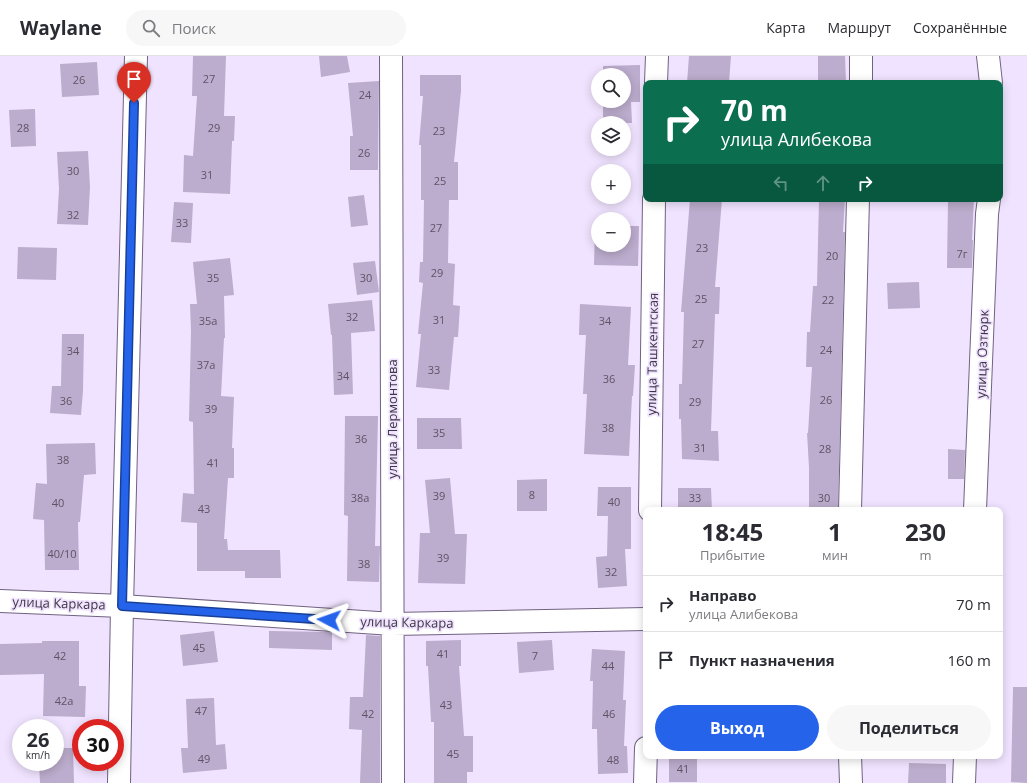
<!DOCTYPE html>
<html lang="ru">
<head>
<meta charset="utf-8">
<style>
	body { margin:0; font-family:"Open Sans",sans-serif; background:#f7f7f7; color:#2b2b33; height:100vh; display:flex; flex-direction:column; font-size:15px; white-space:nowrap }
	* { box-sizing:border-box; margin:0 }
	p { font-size:13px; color:#7c7c81 }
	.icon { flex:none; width:22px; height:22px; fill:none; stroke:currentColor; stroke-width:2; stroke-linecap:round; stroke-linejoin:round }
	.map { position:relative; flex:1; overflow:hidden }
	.drawer { position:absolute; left:643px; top:451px; width:360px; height:252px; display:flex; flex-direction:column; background:#fff; border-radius:8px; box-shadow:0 2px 10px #0003 }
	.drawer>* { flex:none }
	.guide { position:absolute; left:643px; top:24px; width:360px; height:122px; border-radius:8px; box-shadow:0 2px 10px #0003; background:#0b6e4f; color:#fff; overflow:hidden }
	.tools { position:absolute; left:591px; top:12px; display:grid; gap:8px }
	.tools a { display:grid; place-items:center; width:40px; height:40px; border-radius:50%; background:#fff; box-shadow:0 2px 10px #0003; font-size:20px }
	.speed { position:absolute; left:12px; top:663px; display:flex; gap:8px; font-size:20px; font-weight:700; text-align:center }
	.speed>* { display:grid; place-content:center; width:52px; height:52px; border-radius:50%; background:#fff; box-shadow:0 2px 10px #0003; line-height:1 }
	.speed small { font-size:10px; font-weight:400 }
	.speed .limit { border:6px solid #d22; background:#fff; color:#111 }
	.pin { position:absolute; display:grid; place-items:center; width:34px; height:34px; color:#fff; margin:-41px -17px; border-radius:50% 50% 50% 0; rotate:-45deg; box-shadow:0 0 4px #0007 }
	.pin .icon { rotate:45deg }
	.me { position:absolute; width:44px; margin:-22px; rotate:274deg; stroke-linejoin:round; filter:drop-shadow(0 0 3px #0008) }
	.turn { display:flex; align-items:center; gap:14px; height:84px; padding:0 12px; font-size:18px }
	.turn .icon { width:52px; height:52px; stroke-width:2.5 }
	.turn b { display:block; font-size:28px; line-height:34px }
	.lanes { display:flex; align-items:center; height:38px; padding:0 12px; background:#0003; justify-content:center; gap:20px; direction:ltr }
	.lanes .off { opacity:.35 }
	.eta { display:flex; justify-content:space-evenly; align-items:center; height:68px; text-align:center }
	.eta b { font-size:24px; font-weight:700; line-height:28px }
	.primary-button { display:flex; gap:8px; margin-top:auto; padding:8px 12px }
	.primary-button a { flex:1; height:46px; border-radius:24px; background:#2563eb; color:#fff; font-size:16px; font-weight:700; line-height:46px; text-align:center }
	.primary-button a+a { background:#f7f7f7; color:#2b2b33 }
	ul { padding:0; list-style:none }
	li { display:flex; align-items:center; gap:12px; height:56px; padding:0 12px; border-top:1px solid #e1e1e2 }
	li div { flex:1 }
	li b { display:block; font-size:15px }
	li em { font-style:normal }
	header { display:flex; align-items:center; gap:24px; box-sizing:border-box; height:56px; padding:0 20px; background:#fff; border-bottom:1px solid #e1e1e2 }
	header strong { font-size:19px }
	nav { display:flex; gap:22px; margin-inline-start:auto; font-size:14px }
	.search { width:280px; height:36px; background:#f7f7f7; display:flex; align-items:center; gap:10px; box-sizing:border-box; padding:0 14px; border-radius:22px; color:#7c7c81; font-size:15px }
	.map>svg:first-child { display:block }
	.building { fill:#bcaccd }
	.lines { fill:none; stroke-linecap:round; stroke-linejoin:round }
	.street-casing { stroke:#706280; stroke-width:24 }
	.secondary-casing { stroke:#706280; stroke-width:24 }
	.street { stroke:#fff; stroke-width:22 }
	.secondary { stroke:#fff; stroke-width:22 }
	.route-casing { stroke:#184099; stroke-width:10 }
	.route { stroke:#2563eb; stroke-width:7 }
	.labels { text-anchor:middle; stroke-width:3.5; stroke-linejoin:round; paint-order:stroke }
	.number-label { font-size:11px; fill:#5e5467 }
	.street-label { font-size:13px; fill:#3e3745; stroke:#f0e3ff }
</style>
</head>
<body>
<header>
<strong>Waylane</strong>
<div class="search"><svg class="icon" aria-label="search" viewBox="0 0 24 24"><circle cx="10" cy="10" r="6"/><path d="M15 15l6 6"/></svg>Поиск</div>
<nav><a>Карта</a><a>Маршрут</a><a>Сохранённые</a></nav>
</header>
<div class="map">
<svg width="1027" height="727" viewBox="0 0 1027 727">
	<rect width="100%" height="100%" fill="#f0e3ff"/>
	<path class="building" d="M193,0H226L224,60H235L234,85H232L230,138L183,136L184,99L193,100L197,40H192Z
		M319,0H347L350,16L321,21Z
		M689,0H731L729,27H687Z
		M818,0H845L846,27H818Z
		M97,6L99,39L62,41L60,8Z
		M640,9V46H631L632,67H603V45H624V19H603V10Z
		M420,19H461V35L454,106H458V144H449L448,207L455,208L453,249L460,250L458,281H454L449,334L416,331L421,278H418L423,227L419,226L420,206H423L424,144H421V89H419L423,40H420Z
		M379,25L378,114H350V80H353L348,27Z
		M35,53L36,90L11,91L9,54Z
		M88,95L90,131L88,169L57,168L59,133L57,96Z
		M364,139L368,169L351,171L348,141Z
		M690,143H722L715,231H720L719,258H715L711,375H718L719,405L682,403L681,363H679V328H682L684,256H681Z
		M819,143H845L843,176H845L838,454H809V411L807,377H808L812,311H806L807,276H810L813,230H817Z
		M948,143H974L972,184H973L972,212H947Z
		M174,146L193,147L191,187L171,186Z
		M595,169H598V189H624V170H639L638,210L594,209Z
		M18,191L57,192L56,224L17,223Z
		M230,202L234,239L224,240L225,282H224L221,340L234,341L232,392H234V422H228L224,483H227L228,494H280L281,522H245V515H197V467L181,466L183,437L194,438L193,366L189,365L191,275L190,248H197L193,206Z
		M375,205L379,236L357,239L353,207Z
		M919,226L920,252L888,253L887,227Z
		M372,244L375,275L351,277L353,338L334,339L332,279H331L328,248Z
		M580,248L631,251L628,309H635L633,340H632L629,400L584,398L587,338H583L586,279H579Z
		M62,278H84L83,335L81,359L50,357L52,330H61Z
		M345,360H378L375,490H380L379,526L347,525L348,460L344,459Z
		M417,362H461L462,393H417Z
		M95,387L96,418L84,419L80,466H78L79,514H45L44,464L33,463L36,427L47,428L46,388Z
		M948,393L965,394L964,423H948Z
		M450,422L455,478H467L465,528L418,527L420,477H430L425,424Z
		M547,423V455H517V424Z
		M598,431H631V493H625L627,530L598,532L596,501L607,500L608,460H597Z
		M678,432H711L712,454H678Z
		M214,575L218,606L183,610L180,579Z
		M269,575L332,576V594L269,592Z
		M366,579L380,580V727H360L362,674L349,673L350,641H363Z
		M461,584V610H459L464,680H473V716H467V727H434V666H431L428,610H426V585Z
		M552,584L554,614L519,617L517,586Z
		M42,585H79V630H86L85,661L43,660L44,618L0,619V588L42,587Z
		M592,593L625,595L623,644H626L624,690H627L628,717L598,718L597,673H592L593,625H590Z
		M1013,631H1027V727L1011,726Z
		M214,642L216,689L225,688L227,713L183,717L181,692H188L186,643Z
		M55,692H73L74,727H40L39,706H55Z
		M669,700H697V726H669Z
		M909,707L946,708V727H908Z"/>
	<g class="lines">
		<defs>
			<path id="street" d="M391,0L393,727
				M988,0L991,27
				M656,27L657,0
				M861,27V0
				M650,454L654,143
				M850,454L858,143
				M975,454L987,158L989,143
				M0,545L122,550L393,568L646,563
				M850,700L851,727
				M645,727L646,692
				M964,727L965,700"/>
			<path id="secondary" d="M119,727L122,550L136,0"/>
		</defs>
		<use href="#street" class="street-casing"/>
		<use href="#secondary" class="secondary-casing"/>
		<use href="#street" class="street"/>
		<use href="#secondary" class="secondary"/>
	</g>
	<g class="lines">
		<defs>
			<path id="route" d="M134,47L122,550L329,564"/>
		</defs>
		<use href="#route" class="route-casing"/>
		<use href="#route" class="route"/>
	</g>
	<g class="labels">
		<g class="number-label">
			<text x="209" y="27">27</text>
			<text x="79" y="28">26</text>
			<text x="365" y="43">24</text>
			<text x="23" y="76">28</text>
			<text x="214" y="76">29</text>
			<text x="439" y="79">23</text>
			<text x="364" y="101">26</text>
			<text x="73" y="119">30</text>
			<text x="207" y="123">31</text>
			<text x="440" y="129">25</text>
			<text x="73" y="163">32</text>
			<text x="182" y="171">33</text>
			<text x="436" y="176">27</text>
			<text x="702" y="196">23</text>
			<text x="962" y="202">7г</text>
			<text x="832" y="204">20</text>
			<text x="437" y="221">29</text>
			<text x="213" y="226">35</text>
			<text x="366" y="226">30</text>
			<text x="701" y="247">25</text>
			<text x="828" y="248">22</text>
			<text x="352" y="265">32</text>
			<text x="439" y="268">31</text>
			<text x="208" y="269">35а</text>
			<text x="605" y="269">34</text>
			<text x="698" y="292">27</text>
			<text x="826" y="298">24</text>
			<text x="73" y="299">34</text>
			<text x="206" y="313">37а</text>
			<text x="434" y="318">33</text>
			<text x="343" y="324">34</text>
			<text x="609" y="327">36</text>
			<text x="826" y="348">26</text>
			<text x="66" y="349">36</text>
			<text x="695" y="350">29</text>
			<text x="211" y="357">39</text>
			<text x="608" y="376">38</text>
			<text x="439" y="381">35</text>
			<text x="361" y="387">36</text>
			<text x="700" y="396">31</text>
			<text x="825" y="397">28</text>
			<text x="63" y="408">38</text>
			<text x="213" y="411">41</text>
			<text x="532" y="443">8</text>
			<text x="439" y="444">39</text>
			<text x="360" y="446">38а</text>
			<text x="695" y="446">33</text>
			<text x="824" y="446">30</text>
			<text x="614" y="450">40</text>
			<text x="58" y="451">40</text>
			<text x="204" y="457">43</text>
			<text x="62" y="502">40/10</text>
			<text x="443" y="506">39</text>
			<text x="364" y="512">38</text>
			<text x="611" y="520">32</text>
			<text x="199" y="596">45</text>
			<text x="443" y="602">41</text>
			<text x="60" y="604">42</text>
			<text x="535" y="604">7</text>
			<text x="608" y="614">44</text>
			<text x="64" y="649">42а</text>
			<text x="446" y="653">43</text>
			<text x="201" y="659">47</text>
			<text x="368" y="662">42</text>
			<text x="609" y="662">46</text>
			<text x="453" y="702">45</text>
			<text x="204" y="707">49</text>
			<text x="613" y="708">48</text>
			<text x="683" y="717">41</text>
		</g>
		<g class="street-label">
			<text transform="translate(652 298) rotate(-89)" y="5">улица Ташкентская</text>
			<text transform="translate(982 298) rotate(-88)" y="5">улица Озтюрк</text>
			<text transform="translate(392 363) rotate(-90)" y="5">улица Лермонтова</text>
			<text transform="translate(59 547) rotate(2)" y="5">улица Каркара</text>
			<text transform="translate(407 566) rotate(1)" y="5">улица Каркара</text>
		</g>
	</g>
</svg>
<div class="tools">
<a><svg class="icon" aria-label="search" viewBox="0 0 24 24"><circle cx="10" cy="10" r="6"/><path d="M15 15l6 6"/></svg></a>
<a><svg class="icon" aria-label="layers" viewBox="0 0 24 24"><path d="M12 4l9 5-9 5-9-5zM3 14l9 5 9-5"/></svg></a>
<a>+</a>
<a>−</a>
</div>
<div class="speed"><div>26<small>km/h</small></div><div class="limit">30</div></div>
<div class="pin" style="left:134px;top:47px;background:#d93025"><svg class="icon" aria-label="arrive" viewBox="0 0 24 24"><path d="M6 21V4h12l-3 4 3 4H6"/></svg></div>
<svg class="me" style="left:329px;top:564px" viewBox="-20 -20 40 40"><path d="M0-17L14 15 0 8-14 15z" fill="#2563eb" stroke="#fff" stroke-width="4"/></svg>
<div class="guide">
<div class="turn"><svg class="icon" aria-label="right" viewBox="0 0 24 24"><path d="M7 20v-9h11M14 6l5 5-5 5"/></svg><div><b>70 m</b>улица Алибекова</div></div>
<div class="lanes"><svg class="icon off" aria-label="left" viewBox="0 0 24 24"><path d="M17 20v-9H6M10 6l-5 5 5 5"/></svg><svg class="icon off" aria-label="ahead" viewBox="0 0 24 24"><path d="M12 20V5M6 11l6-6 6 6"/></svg><svg class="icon" aria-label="right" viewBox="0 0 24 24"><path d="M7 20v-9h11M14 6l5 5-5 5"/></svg></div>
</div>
<section class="drawer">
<div class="eta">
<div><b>18:45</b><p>Прибытие</p></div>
<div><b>1</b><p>мин</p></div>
<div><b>230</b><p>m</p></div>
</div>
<ul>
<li><svg class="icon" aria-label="right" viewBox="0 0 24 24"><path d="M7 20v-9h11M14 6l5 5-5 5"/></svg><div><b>Направо</b><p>улица Алибекова</p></div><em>70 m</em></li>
<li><svg class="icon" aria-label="arrive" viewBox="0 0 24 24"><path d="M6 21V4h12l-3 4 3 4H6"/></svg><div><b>Пункт назначения</b></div><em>160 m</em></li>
</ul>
<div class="primary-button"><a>Выход</a><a>Поделиться</a></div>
</section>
</div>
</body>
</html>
